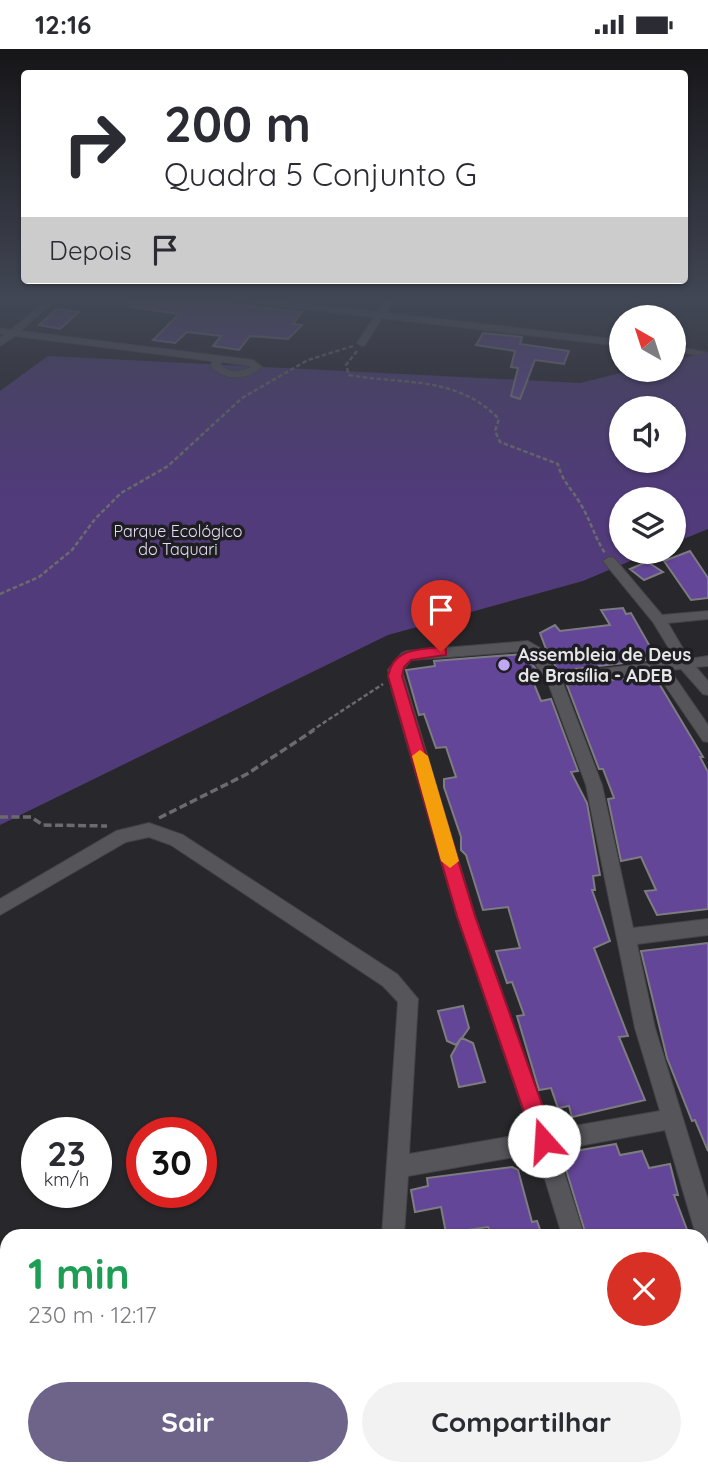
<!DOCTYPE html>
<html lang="pt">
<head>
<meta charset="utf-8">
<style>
	body { margin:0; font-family:Quicksand,sans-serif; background:#f2f2f3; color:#2b2b33; height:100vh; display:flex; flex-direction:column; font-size:26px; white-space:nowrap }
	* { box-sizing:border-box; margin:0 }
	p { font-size:23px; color:#7c7c81 }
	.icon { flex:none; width:38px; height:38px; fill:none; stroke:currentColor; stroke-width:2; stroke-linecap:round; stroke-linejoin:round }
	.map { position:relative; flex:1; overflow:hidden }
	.details { position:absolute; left:0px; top:1180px; width:709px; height:247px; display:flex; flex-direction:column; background:#fff; border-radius:21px 21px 0 0; box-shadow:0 2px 5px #0004 }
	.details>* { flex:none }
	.banner { position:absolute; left:21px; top:21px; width:667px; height:214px; border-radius:7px; box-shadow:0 2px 5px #0004; background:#fff; color:#2b2b33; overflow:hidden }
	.needle { width:46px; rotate:321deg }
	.controls { position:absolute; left:609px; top:256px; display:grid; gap:14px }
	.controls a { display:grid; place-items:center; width:77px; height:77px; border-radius:50%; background:#fff; box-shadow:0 2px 5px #0004; font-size:35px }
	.speed { position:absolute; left:21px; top:1068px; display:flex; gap:14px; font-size:35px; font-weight:700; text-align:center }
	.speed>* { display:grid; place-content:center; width:91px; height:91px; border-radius:50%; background:#fff; box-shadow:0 2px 5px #0004; line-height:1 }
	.speed small { font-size:18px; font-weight:400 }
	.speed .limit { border:10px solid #d22; background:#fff; color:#111 }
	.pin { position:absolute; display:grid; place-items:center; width:60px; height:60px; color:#fff; margin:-72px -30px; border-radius:50% 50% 50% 0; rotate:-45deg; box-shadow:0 0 7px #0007 }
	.pin .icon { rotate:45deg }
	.me { position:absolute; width:77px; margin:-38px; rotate:341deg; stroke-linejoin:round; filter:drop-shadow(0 0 5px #0008) }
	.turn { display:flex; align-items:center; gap:24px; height:147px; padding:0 28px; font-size:32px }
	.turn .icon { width:91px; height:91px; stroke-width:2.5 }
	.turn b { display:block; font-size:49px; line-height:60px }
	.then { display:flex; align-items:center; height:66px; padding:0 28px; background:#0003; gap:14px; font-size:26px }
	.round { display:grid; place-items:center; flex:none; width:74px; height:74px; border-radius:37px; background:#f2f2f3 }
	.headline { display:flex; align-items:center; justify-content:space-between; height:119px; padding:0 28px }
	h1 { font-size:42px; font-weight:700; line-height:52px; color:#1e9e55 }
	.primary-button { display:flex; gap:14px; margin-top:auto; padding:14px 28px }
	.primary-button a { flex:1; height:80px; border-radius:42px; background:#6e648a; color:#fff; font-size:28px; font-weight:700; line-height:80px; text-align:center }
	.primary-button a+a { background:#f2f2f3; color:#2b2b33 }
	.status { display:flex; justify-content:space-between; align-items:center; height:49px; padding:0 35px; background:#fff; direction:ltr }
	.status svg { height:19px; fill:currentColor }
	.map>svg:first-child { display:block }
	.built { fill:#312f39 }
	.green { fill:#513b7b; fill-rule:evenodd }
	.building { fill:#634697; stroke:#7d7c81; stroke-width:2 }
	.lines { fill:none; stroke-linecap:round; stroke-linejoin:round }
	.minor-casing { stroke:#444347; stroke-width:2 }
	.path-far1 { stroke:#6b6b6e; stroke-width:2.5; stroke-dasharray:4.5 2.5; stroke-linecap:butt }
	.path { stroke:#6b6b6e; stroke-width:3.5; stroke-dasharray:8 3.5; stroke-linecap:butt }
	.minor { fill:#56555a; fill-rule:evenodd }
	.route { fill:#e11d48; stroke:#92132f; stroke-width:2 }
	.slow { fill:#f59e0b }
	.poi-dot { fill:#bfa9f4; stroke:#1f1e22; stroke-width:2.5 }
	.labels { text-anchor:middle; stroke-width:7; stroke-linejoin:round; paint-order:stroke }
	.far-park-label { font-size:16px; fill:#e4def5; stroke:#1f1e22 }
	.poi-label { font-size:18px; font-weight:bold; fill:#e6e6e8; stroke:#1f1e22; text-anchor:start }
</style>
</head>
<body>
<div class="status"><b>12:16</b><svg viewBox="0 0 49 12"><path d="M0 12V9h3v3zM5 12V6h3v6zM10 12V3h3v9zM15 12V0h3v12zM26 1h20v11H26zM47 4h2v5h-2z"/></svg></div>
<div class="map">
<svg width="708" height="1426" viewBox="0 0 708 1426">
	<rect width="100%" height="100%" fill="#28272b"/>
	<path class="built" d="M0,1341L7,1343V1419H240L238,1426H0Z"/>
	<path class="green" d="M708,303V480L674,494V450H621V502H654L583,532L388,586L0,776V342L48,307L580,334L637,320H674V311ZM621,359H674V411H621Z
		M0,1387L7,1389V1419H95L93,1426H0Z"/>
	<path class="building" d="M131,250H190L302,263L293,275L302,276L288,290L250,287L239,301L213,297L221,287L187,283L175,294L153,291L179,265L130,258Z
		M57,260L79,263L60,280L39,276Z
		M483,284L522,288L520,295L569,302L564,315L535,311L520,350L511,347L518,319L511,318L515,302L476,296Z
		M690,502L708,529V549L691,551L664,512Z
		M644,514H649L663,523L644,531L630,520Z
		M623,559L626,565L631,564L657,610L559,622L544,600H546L540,584L555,576L560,582L610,576L601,561Z
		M524,605L539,624L530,625L541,652L551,650L578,722L571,723L587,754L600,826L593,827L595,841H592L610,892L594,899L628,987L619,988L645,1051L572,1068L569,1057L558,1059L551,1039L539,1041L517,967L524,966L512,933L507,934L496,902L520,899L508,858L483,861L466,806L461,801V788L444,738V730L456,728L446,698L436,699L424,665L419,666L406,621L435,617L434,612Z
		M654,626L703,708H700L708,723V860L657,866L645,842L656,841L641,808L621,812L608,750L614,749L603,720H599L567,636Z
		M708,894V1102L695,1071L692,1072L667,1009L641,902Z
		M463,957L469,979L462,989L473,994L485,1033L459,1038L451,1007L461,989L456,996L447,992L438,962Z
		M616,1095L620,1106L642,1102L649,1119L670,1115L678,1146H674L689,1186H586L564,1114L571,1112L569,1103Z
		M512,1118L518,1121L532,1173L537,1172L542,1186H492L488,1178L446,1184L441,1158L415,1163L411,1141L428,1137L427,1129Z"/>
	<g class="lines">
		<defs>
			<path id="minor" d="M48,250H57L20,282L253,311L262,318C247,331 225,333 211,317L212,312L15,287L0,297V289L5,285H0V279L11,281ZM221,313L250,317L251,318C240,323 231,325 221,316Z
				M237,250H260L377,263L386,250H394L386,264L621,291V297L382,269L365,296L362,297L357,294L374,268L241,253Z
				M674,297L705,303L700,306L674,303Z
				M609,508L614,509L662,566L708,562V570L668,574L689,610L708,607V617L696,618L708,632V646L703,645L681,620L670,621L708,676V693L703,692L656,623L563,634L602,736L633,879L708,870V886L637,895L655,979L708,1151V1199L702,1197V1186H696L665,1081L557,1101L584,1186H562L537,1104L408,1127L404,1186H382L398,953L383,937L171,796L149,788L126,793L0,866V850L116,782L149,774L183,786L397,925L418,950L409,1105L531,1084L457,867L392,642L388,621L402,604L407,602L528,592L540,599L558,625L676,611L653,573L603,512ZM525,602L547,631L586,736L635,979L660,1062L551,1081L475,867L402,622L411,611Z
				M417,1419H443L444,1426H418Z
				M629,1419H655L657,1426H631Z"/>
		</defs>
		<use href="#minor" class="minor-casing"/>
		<path class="path-far1" d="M357,302L346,316L349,326C405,336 456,326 499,370L495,382L500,393L558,415C562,432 571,439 580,454C590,470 594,487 605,504
			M0,545L39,528L72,501L95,470L121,444L168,417L242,349L308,311L353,297
			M311,682L383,635"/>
		<path class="path" d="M0,768H31L43,776L107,777
			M159,769L247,725L314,681"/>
		<use href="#minor" class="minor"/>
	</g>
	<linearGradient id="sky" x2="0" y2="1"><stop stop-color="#161518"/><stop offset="0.56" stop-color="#424755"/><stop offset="1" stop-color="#424755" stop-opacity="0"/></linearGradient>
	<rect width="708" height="449" fill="url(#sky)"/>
	<path class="route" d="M441,598L446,600V606L411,611L404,618L402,627L475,867L555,1092L552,1099L544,1103L537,1099L534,1092L457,867L388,627C393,599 418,601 441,598Z"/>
	<path class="slow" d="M420,701L428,707L459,812L450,819L441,812L412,707Z"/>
	<circle class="poi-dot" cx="504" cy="616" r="7"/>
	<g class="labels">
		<g class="far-park-label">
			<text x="178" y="488">Parque Ecológico<tspan x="178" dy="18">do Taquari</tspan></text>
		</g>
		<g class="poi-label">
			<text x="518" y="612">Assembleia de Deus<tspan x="518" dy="21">de Brasília - ADEB</tspan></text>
		</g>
	</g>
</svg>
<div class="controls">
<a><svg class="needle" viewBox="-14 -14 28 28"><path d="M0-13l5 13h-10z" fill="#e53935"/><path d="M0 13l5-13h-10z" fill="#7c7c81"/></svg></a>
<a><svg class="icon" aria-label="sound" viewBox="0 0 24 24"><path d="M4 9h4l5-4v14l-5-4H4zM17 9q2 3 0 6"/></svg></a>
<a><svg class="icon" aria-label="layers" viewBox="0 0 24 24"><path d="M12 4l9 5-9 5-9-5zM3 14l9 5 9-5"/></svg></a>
</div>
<div class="speed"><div>23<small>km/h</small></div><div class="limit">30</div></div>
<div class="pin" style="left:441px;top:603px;background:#d93025"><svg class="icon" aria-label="arrive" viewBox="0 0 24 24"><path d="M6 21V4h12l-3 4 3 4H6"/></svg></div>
<svg class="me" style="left:544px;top:1092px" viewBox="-20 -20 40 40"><circle r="19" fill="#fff"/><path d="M0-13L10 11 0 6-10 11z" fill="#e11d48"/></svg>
<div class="banner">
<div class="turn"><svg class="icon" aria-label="right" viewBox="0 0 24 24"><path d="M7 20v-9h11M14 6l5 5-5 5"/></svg><div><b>200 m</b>Quadra 5 Conjunto G</div></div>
<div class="then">Depois<svg class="icon" aria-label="arrive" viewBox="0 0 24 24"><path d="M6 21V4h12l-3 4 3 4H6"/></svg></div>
</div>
<section class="details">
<div class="headline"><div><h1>1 min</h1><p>230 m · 12:17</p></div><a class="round" style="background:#d93025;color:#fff"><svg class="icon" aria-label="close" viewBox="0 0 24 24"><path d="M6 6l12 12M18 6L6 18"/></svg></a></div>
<div class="primary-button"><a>Sair</a><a>Compartilhar</a></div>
</section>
</div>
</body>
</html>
